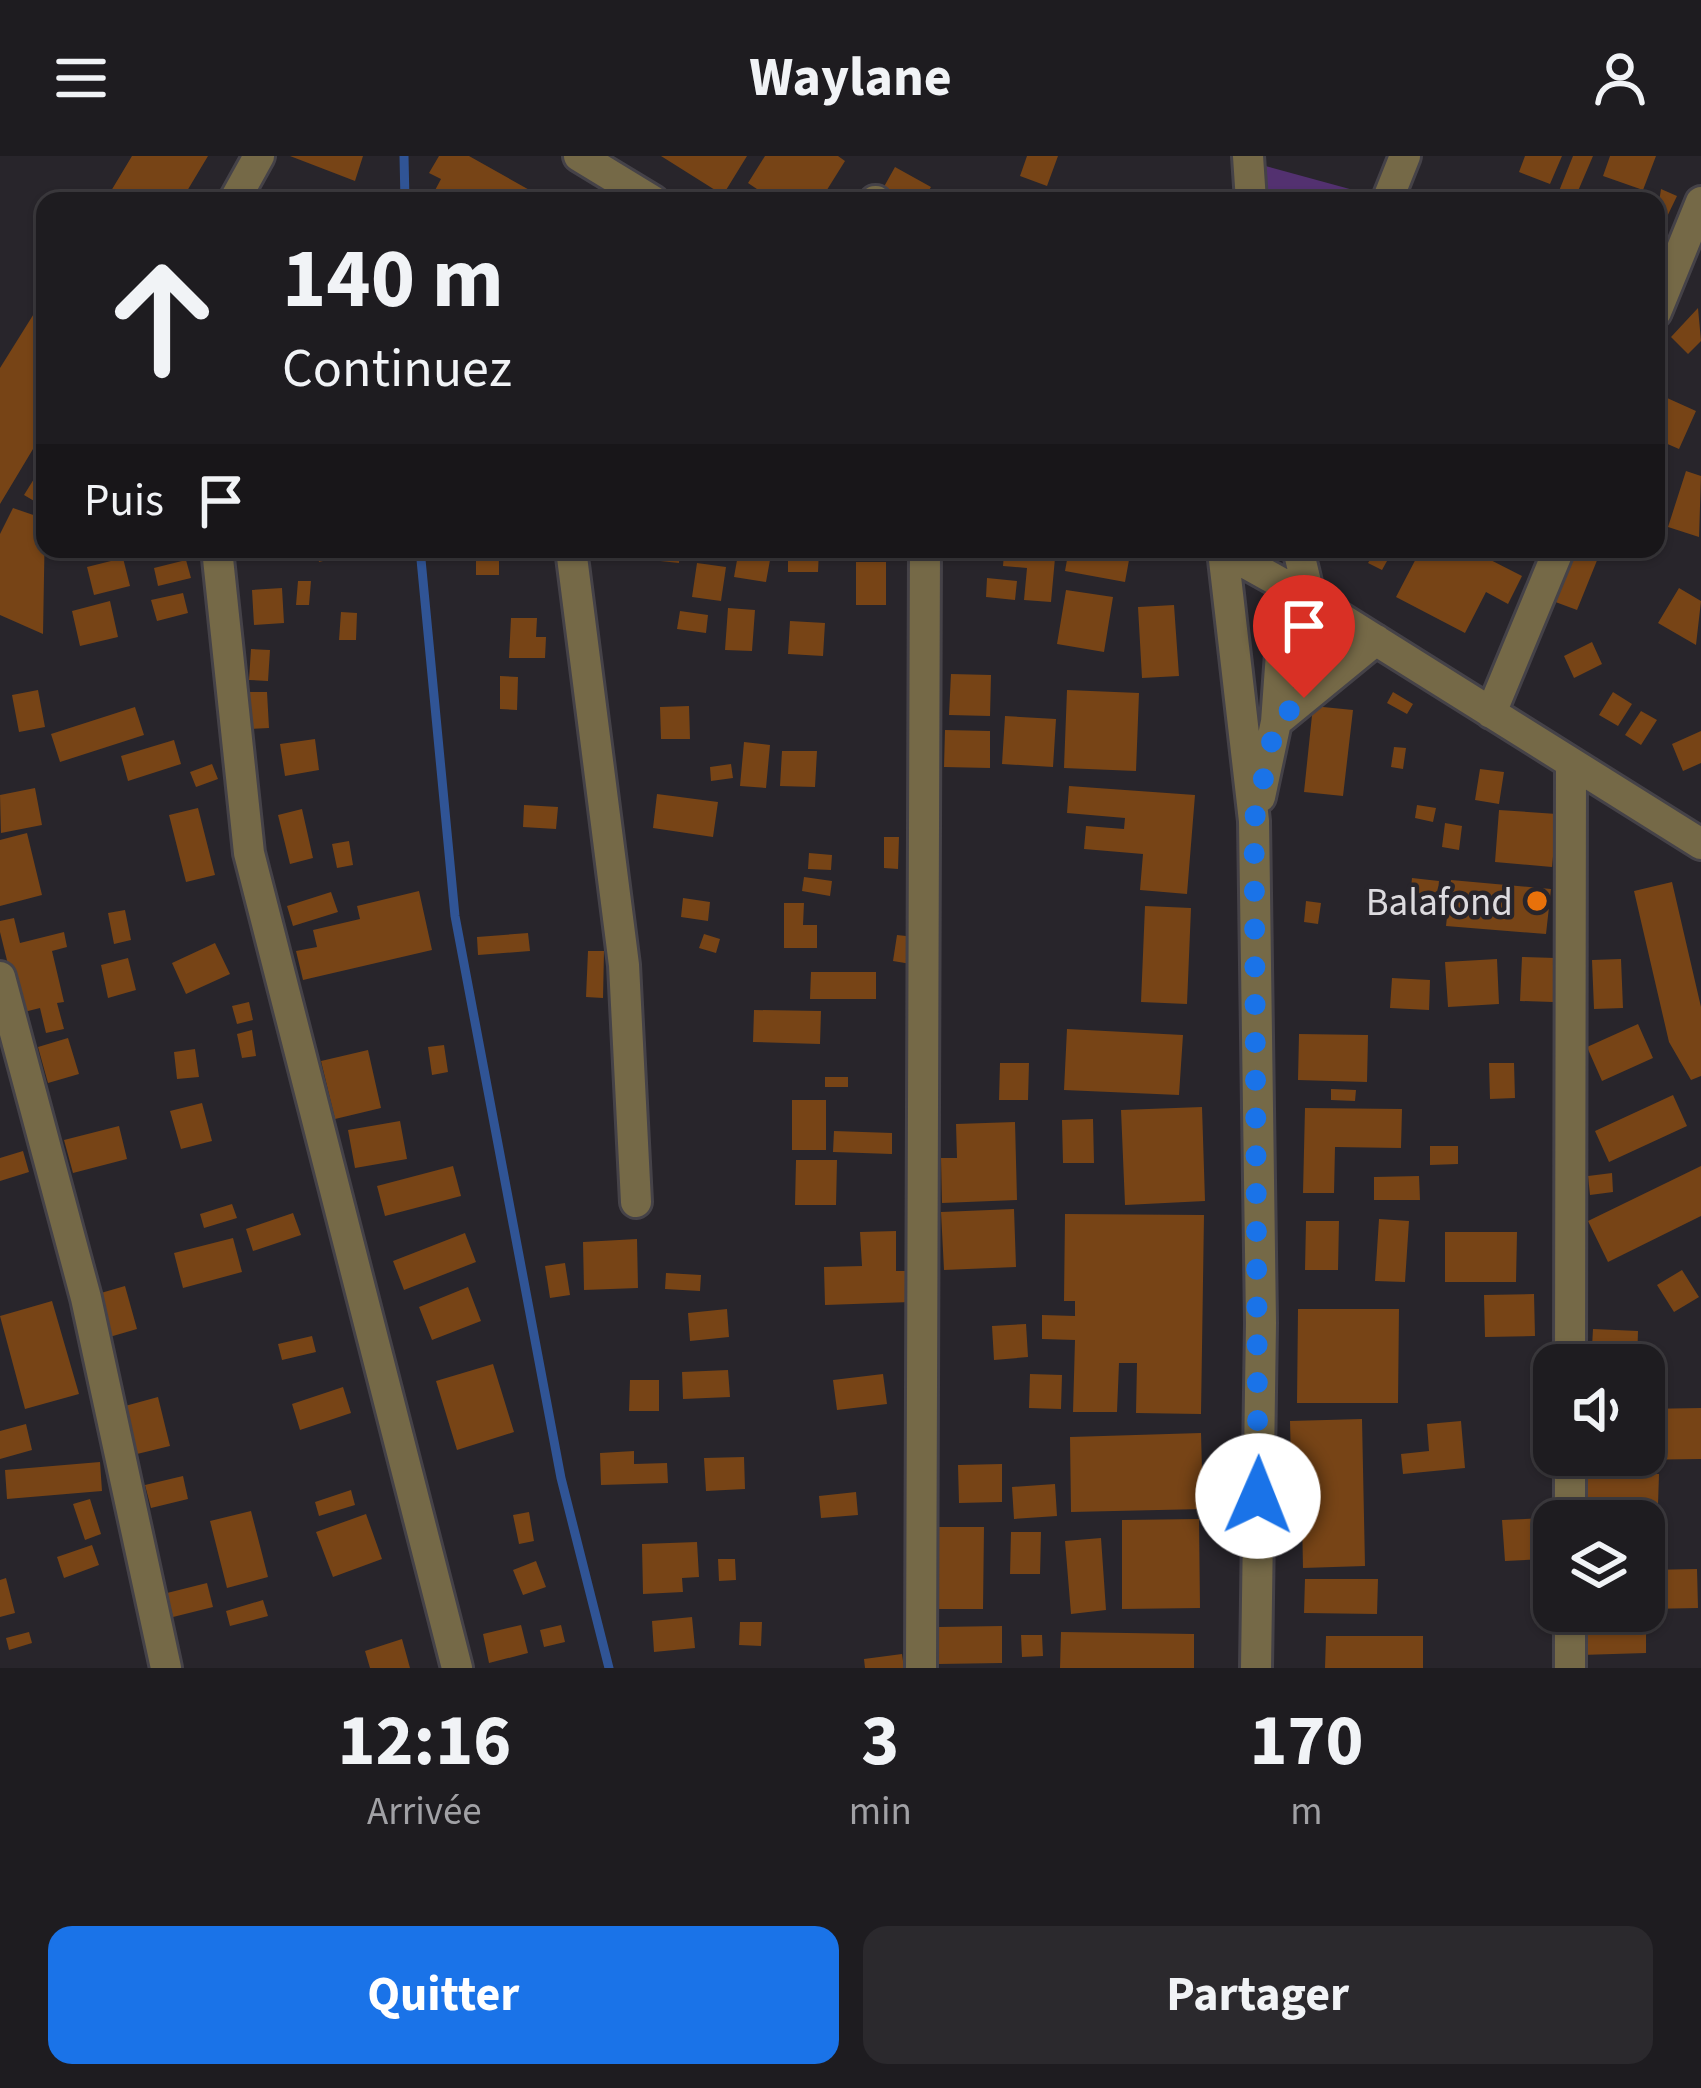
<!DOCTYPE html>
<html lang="fr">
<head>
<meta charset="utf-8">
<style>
	body { margin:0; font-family:"Source Sans 3",sans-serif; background:#2b292d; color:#f1f3f6; height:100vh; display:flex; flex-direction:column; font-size:45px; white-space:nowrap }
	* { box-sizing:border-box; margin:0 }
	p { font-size:39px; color:#a1a1a5 }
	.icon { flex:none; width:66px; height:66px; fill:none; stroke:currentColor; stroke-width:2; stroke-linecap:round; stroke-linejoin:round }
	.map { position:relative; height:1512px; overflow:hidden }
	.side { display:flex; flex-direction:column; background:#1e1c20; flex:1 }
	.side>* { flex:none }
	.top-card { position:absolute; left:36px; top:36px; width:1629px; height:366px; border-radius:24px; box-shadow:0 3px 9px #0004,0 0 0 3px #3c3a3e; background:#1e1c20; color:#f1f3f6; overflow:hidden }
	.tools { position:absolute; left:1533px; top:1188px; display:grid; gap:24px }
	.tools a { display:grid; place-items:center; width:132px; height:132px; border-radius:24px; background:#1e1c20; box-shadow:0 3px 9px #0004,0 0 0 3px #3c3a3e; font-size:60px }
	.pin { position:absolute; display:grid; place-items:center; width:102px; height:102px; color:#fff; margin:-123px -51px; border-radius:50% 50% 50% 0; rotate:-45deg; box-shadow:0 0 12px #0007 }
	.pin .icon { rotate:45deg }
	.me { position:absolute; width:132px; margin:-66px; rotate:1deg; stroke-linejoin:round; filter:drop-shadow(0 0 9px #0008) }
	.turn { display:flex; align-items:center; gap:42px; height:252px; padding:0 48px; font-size:54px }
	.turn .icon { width:156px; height:156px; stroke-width:2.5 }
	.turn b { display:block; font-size:84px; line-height:102px }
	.then { display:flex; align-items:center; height:114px; padding:0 48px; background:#0003; gap:24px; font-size:45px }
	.eta { display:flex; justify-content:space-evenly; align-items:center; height:204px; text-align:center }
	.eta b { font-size:72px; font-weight:700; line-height:84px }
	.button { display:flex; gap:24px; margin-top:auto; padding:24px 48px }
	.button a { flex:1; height:138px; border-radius:24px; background:#1a73e8; color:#fff; font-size:48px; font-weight:700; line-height:138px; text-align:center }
	.button a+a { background:#2b292d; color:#f1f3f6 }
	header { display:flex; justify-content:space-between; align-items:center; height:156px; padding:0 48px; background:#1e1c20; font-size:54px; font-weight:700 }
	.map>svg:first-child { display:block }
	.green { fill:#533170 }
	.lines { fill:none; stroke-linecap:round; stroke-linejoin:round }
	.stream { stroke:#305495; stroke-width:9 }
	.building { fill:#774416 }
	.minor-casing { stroke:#454248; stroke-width:36 }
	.minor { stroke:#756947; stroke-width:30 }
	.route { stroke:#1a73e8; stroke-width:21; stroke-dasharray:0 37.8 }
	.food-dot { fill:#e8710a; stroke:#28252b; stroke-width:4.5 }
	.labels { text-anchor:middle; stroke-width:9; stroke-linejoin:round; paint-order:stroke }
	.poi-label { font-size:39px; fill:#dddbdf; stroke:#28252b; text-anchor:end }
</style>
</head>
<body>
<header><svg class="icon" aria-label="menu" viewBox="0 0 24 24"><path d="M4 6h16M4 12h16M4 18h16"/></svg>Waylane<svg class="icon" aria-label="person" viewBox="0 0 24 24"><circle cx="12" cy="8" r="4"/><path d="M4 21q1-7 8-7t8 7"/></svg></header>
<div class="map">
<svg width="1701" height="1512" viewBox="0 0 1701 1512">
	<rect width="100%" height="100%" fill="#28252b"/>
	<path class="green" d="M1258,8L1368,38L1365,45H1258Z"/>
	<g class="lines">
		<path class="stream" d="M404,0L405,45
			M420,393L455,760L561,1322L609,1512"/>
	</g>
	<path class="building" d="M132,0H208L181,45H105Z
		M290,0H363L355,25Z
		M439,0H469L549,45H441L432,40L441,23L429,17Z
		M661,0H747L723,39Z
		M765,0H838L845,5L820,45H775L748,27Z
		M1027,0H1058L1047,30L1020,20Z
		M1525,0H1562L1550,28L1519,16Z
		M1573,0H1593L1575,42L1559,35Z
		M1610,0H1656L1643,34L1603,20Z
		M895,11L931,31L923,45H876Z
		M1661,33L1677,40L1663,69L1656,66Z
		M45,140V273L0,348V212Z
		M1698,152L1701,185L1688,198L1671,181Z
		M1656,237L1696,255L1679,293L1656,283Z
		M42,310L45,343L41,349L24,339Z
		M1686,315L1701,320L1699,381L1668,371Z
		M13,352L45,363L43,478L0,459V378Z
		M317,393H354L355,397L319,406Z
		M476,393H499V419H476Z
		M633,393H680L679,407L632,402Z
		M739,393H772L766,426L734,421Z
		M1069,393H1131L1125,426L1065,415Z
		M1376,393L1392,396L1382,414L1368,407Z
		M1421,393H1469L1522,420L1508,448L1486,436L1465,477L1396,441Z
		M1570,393L1600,397L1577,454L1550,444Z
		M819,394L818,416H788V395Z
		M1004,398L1055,402L1051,446L1024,444L1027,412L1003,410Z
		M123,402L130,430L94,439L87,411Z
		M186,404L191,422L158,430L154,412Z
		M856,406H886V449H856Z
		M697,407L726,411L721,445L692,441Z
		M987,422L1017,425L1015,444L986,441Z
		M298,425H311L309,449H296Z
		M282,432L284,467L254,469L252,434Z
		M1679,432L1701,445L1696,489L1658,467Z
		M1066,434L1113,441L1104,496L1057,488Z
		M183,437L188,457L157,465L151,444Z
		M110,445L118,481L80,490L72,455Z
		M1174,449L1179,520L1142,522L1138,451Z
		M728,452L755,454L752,495L725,494Z
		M680,455L708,459L706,477L677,473Z
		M341,456L357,457L356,484H339Z
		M511,462H537L536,481H546L545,502H509Z
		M790,465L825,467L823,500L788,498Z
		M1592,486L1602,508L1574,522L1564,500Z
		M251,493L270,494L268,525L249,524Z
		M951,518L991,519L990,560L949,559Z
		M500,520L518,521L517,554L500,553Z
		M38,534L45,571L19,576L12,539Z
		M1067,534L1139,537L1136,615L1064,612Z
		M247,536H267L269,572L249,573Z
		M1393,536L1413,548L1407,558L1387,547Z
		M1613,536L1632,548L1618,570L1599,559Z
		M689,550L690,583H661L660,551Z
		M1313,550L1353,554L1343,640L1304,636Z
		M135,551L144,579L60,606L51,578Z
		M1641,555L1657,564L1641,589L1625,579Z
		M1005,560L1056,563L1053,611L1002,608Z
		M945,574L990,575V612L944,611Z
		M1701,575V607L1683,615L1672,588Z
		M315,583L319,614L285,620L280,588Z
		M174,584L181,608L128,625L121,600Z
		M744,586L770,589L766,632L740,630Z
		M1394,591L1406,592L1403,613L1391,611Z
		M782,595H817L815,631L780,630Z
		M212,608L218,623L196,631L190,616Z
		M731,608L733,622L711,625L710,611Z
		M1480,613L1504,616L1499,648L1475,644Z
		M1069,630L1195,639L1187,738L1140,734L1143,698L1084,693L1086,670L1124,673L1125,662L1067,657Z
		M35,632L42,669L1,677L0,639Z
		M657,638L718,646L713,681L653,672Z
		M524,649L558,651L556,673L523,671Z
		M1417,649L1436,652L1433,666L1415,662Z
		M198,652L215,719L186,726L169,659Z
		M302,653L313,702L290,708L278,659Z
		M1499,654L1557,658L1552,711L1495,706Z
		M1445,667L1462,670L1459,694L1442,691Z
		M27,677L42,739L0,750V684Z
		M884,681H899L898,713L884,712Z
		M349,685L353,709L337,712L332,688Z
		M809,697L832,699L831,714L808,713Z
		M804,721L832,725L830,740L802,735Z
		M1412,722L1439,725L1436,755L1409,752Z
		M1451,724L1551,733L1546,778L1446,770Z
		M1672,726L1701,851V920L1691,924L1669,886L1634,735Z
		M419,735L432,794L303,824L296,795L317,791L313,774L360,763L357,750Z
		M331,736L338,756L293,770L287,750Z
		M683,742L710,746L708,765L681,761Z
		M1306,745L1321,747L1318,768L1304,766Z
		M784,747H804L803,769H817V792H784Z
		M1145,750L1191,752L1187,848L1141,846Z
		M125,754L131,784L114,788L108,757Z
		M14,762L20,787L64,776L67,791L52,795L64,846L57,847L64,873L46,877L40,852L20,857L0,776V765Z
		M528,777L530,795L478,799L477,781Z
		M704,778L720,783L716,797L699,792Z
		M897,779L915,781L911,808L893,805Z
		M215,787L230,818L186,838L172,807Z
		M588,795H604L603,842L586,841Z
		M1522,801L1556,802L1553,846L1520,845Z
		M128,802L136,834L108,842L101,809Z
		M1497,803L1499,848L1448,851L1445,806Z
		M1621,803L1623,852L1594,853L1592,804Z
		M811,816H876V843H810Z
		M1392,822L1430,824L1429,854L1390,852Z
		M249,846L253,864L237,868L232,850Z
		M754,854L821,855L820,888L753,886Z
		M1638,868L1653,902L1602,925L1587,891Z
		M1067,873L1183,879L1179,939L1064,934Z
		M252,874L256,900L242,902L237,878Z
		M1299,878L1368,879L1367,926L1298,924Z
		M68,882L79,918L48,927L38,891Z
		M444,889L448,916L432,919L428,891Z
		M195,893L199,921L177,923L174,896Z
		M368,894L381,952L335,963L321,905Z
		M1000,907H1029L1028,944H999Z
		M1489,907H1514L1515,942L1490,943Z
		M825,921H848V931H825Z
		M1331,933L1356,934L1355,945L1331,944Z
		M1673,939L1687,970L1609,1006L1595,975Z
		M792,944H826V994H792Z
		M202,947L212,985L181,993L170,955Z
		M1202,951L1205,1045L1125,1049L1121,954Z
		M1305,952L1402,953L1401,992L1335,991L1334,1037H1303Z
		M1093,963L1094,1007H1063L1062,964Z
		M400,965L407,1003L355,1012L348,974Z
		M1015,966L1017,1044L942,1047L941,1002H957L956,968Z
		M119,970L127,1003L73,1017L64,984Z
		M834,975L892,977V998L833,996Z
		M1430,990H1458V1008L1430,1009Z
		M23,995L29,1016L0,1025V1002Z
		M796,1004H837L836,1049H795Z
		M453,1010L461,1040L385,1060L377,1030Z
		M1701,1010V1060L1608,1106L1588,1065Z
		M1612,1017L1613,1036L1590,1039L1588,1020Z
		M1419,1020L1420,1044H1374V1021Z
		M232,1048L237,1062L204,1072L200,1058Z
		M1014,1053L1016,1111L944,1114L941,1056Z
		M293,1057L301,1079L253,1095L246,1073Z
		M1065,1058L1204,1059L1201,1258L1136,1257L1137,1207H1119L1117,1256H1073L1075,1184L1042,1183V1159L1075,1160V1145H1064Z
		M1379,1063L1409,1065L1405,1126L1375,1125Z
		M1306,1065H1339L1338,1114H1305Z
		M896,1075V1115H910L911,1146L825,1149L824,1111L862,1110L860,1076Z
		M1445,1076H1517L1516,1126H1445Z
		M465,1077L476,1106L404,1134L393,1105Z
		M233,1082L242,1116L183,1132L174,1097Z
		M637,1083L638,1132L584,1134L583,1086Z
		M565,1107L570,1139L550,1142L545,1110Z
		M1682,1114L1699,1141L1674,1156L1657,1129Z
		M666,1117L701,1119L700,1135L665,1133Z
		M125,1130L137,1173L106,1182L94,1139Z
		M468,1131L481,1165L432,1184L419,1151Z
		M1534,1138L1535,1180L1485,1181L1484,1139Z
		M52,1145L79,1238L25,1253L0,1160Z
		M727,1153L729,1181L690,1185L688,1157Z
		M1298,1153H1399L1398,1247H1297Z
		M1026,1168L1028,1201L994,1204L992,1170Z
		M1593,1173L1638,1175L1637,1209H1591Z
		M312,1180L316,1196L282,1204L278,1188Z
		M493,1208L514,1276L457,1294L436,1225Z
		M728,1214L730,1241L683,1243L682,1216Z
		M883,1218L887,1248L837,1254L833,1224Z
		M1030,1218L1062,1219L1061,1253L1029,1252Z
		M630,1224H659V1255H629Z
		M343,1231L351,1257L300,1274L292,1248Z
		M158,1241L170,1290L137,1298L125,1250Z
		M1701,1252V1303L1628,1304V1299H1644V1253Z
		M1362,1263L1365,1410L1303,1412L1301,1307H1291L1290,1265Z
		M1461,1265L1465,1312L1403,1318L1401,1298L1429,1295L1427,1268Z
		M26,1268L32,1294L0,1303V1275Z
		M1201,1277L1203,1353L1071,1356L1070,1281Z
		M634,1295V1308L667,1307L668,1327L601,1329L600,1297Z
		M744,1301L745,1333L706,1335L704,1302Z
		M100,1306L102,1335L7,1343L5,1314Z
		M1002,1308V1346L959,1347L958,1309Z
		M1586,1315L1659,1318L1658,1349L1585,1347Z
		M183,1320L188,1343L151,1352L145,1329Z
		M1055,1328L1057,1360L1014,1363L1012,1331Z
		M351,1334L355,1349L319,1360L315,1346Z
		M856,1336L858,1359L821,1362L819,1340Z
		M90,1343L101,1378L85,1384L73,1348Z
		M251,1355L268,1421L227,1432L210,1365Z
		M529,1356L534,1385L519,1388L513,1359Z
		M366,1358L382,1403L333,1421L316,1376Z
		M1545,1362L1548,1403L1505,1405L1502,1364Z
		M1199,1363L1200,1452L1122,1453V1364Z
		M938,1371H984L983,1453H937Z
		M1011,1376H1041L1040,1418H1010Z
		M1101,1382L1106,1454L1071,1458L1065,1385Z
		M697,1386L699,1421L682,1422L683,1436L643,1438L642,1388Z
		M92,1389L99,1409L64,1422L57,1401Z
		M718,1403H735L736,1424L719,1425Z
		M536,1405L546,1431L523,1439L513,1414Z
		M1697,1413L1698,1452L1648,1453V1414Z
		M6,1422L15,1457L0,1461V1424Z
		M1305,1423H1378L1377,1458L1304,1457Z
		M207,1427L213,1451L173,1461L167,1437Z
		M263,1444L268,1460L230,1470L226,1455Z
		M692,1461L695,1492L654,1496L652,1465Z
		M1617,1465V1479L1646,1478V1497L1581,1499L1580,1467Z
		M740,1466H762L761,1490L739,1489Z
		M521,1469L528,1497L489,1507L483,1478Z
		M561,1469L565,1486L544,1491L540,1474Z
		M1002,1470V1507L939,1508L938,1471Z
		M29,1476L32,1487L9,1494L6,1482Z
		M1061,1476L1194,1478V1512H1060Z
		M1021,1479H1042L1043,1500L1022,1501Z
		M1326,1480H1423V1512H1325Z
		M402,1483L410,1512H370L365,1495Z
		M902,1498L904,1512H865L864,1503Z"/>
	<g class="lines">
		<defs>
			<path id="minor" d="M579,0L653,45
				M1248,0L1251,45
				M234,45L259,0
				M875,45H876
				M1387,45L1405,0
				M1656,156L1701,46
				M217,393L249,697L457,1512
				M571,393L624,809L636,1046
				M1220,393L1310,443L1701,688
				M1298,393L1310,443
				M1223,395L1254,665L1261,1167L1256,1512
				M1491,557L1559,393
				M1276,566L1376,484
				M1260,641L1276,566L1286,429
				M0,821L86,1142L166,1512
				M1570,1209L1571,609
				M1570,1299V1365
				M1570,1455V1512
				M921,1512L925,393"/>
		</defs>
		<use href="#minor" class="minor-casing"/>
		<use href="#minor" class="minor"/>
	</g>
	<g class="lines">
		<path class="route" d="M1258,1340L1254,665L1276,566L1304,542"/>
	</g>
	<circle class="food-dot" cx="1537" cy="745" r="12"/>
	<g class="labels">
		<g class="poi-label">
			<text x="1513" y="759">Balafond</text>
		</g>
	</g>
</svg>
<div class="tools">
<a><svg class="icon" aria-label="sound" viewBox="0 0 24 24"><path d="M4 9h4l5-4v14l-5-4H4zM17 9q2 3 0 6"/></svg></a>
<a><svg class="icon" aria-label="layers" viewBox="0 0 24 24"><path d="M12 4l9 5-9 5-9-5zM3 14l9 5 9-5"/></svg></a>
</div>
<div class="pin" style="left:1304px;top:542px;background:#d93025"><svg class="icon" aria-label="arrive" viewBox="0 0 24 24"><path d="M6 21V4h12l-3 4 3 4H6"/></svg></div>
<svg class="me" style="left:1258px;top:1340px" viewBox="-20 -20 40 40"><circle r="19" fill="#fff"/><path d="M0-13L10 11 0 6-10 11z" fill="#1a73e8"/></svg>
<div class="top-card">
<div class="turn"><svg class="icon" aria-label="ahead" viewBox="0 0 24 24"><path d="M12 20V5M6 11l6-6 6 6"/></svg><div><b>140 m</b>Continuez</div></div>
<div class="then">Puis<svg class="icon" aria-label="arrive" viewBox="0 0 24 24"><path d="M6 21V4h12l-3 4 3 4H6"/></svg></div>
</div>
</div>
<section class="side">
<div class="eta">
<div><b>12:16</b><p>Arrivée</p></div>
<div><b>3</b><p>min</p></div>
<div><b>170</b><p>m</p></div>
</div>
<div class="button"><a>Quitter</a><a>Partager</a></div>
</section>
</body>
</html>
